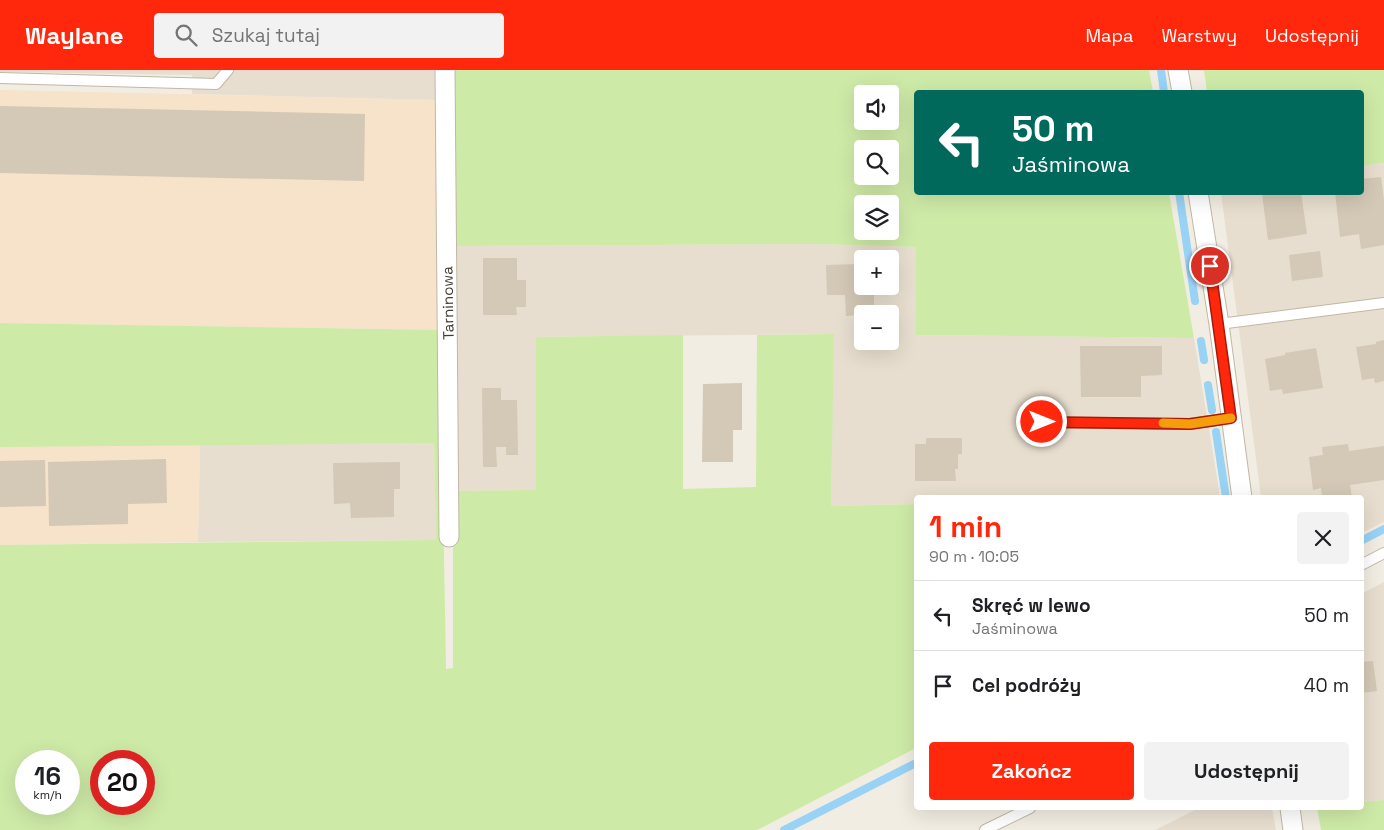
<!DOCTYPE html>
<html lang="pl">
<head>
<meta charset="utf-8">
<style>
	body { margin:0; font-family:"Space Grotesk",sans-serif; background:#f2f2f2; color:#202124; height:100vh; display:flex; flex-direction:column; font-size:19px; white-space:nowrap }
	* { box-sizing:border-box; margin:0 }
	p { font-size:16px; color:#757577 }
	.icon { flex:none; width:28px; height:28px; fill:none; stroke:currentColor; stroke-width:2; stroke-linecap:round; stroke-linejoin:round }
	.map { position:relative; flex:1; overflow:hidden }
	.sheet { position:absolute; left:914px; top:425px; width:450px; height:315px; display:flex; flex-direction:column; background:#fff; border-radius:5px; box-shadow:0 5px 20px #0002 }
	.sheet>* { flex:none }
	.hud { position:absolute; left:914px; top:20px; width:450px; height:105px; border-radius:5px; box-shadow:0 5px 20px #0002; background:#00695c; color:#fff; overflow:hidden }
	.tools { position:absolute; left:854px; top:15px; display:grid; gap:10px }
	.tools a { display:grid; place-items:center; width:45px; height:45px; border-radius:5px; background:#fff; box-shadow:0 5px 20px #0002; font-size:25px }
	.speed { position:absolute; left:15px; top:680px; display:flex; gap:10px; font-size:25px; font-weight:700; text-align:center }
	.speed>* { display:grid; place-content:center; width:65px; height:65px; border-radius:50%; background:#fff; box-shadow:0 5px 20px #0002; line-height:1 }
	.speed small { font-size:12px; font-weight:400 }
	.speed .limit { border:8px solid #d22; background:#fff; color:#111 }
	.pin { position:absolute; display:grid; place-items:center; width:42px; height:42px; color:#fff; margin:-21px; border:2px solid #fff; border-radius:50%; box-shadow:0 1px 5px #0007 }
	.me { position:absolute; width:55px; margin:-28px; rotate:90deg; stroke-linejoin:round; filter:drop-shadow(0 0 4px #0008) }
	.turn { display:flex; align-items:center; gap:18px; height:105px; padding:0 15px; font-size:22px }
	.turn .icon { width:65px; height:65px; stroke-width:2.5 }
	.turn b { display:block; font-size:35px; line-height:42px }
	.round { display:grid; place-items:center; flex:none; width:52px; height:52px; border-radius:5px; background:#f2f2f2 }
	.head { display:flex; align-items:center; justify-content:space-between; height:85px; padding:0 15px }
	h1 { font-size:30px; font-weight:600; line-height:38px; color:#ff280c }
	.button { display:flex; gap:10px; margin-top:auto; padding:10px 15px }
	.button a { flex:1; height:58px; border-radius:5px; background:#ff280c; color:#fff; font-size:20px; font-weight:600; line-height:58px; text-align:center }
	.button a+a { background:#f2f2f2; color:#202124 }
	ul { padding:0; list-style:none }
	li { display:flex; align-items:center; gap:15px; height:70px; padding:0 15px; border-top:1px solid #e0e0e0 }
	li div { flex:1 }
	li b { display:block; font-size:19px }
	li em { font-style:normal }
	header { display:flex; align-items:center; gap:30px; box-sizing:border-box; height:70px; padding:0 25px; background:#ff280c; color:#fff }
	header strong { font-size:24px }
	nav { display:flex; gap:28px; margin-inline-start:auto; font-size:18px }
	.search { width:350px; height:45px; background:#f2f2f2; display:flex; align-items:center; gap:12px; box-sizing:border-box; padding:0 18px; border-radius:5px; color:#757577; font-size:19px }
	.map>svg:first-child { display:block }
	.residential { fill:#e7decf; fill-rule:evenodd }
	.commercial { fill:#f7e2ca }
	.green { fill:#ceeaa7; fill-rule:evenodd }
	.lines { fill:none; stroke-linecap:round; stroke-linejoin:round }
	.stream { stroke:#98d2f5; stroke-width:8 }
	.building { fill:#d4c8b6 }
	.service-casing { stroke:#c1b7a7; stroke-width:12 }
	.minor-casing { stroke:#c1b7a7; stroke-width:21 }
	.service { stroke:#fff; stroke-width:10 }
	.minor { stroke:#fff; stroke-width:19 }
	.route-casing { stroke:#a61a08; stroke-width:12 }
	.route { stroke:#ff280c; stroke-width:9 }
	.slow { stroke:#f59e0b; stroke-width:9 }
	.labels { text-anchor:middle; stroke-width:4; stroke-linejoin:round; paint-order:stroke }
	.street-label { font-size:15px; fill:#443c32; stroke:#fff }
</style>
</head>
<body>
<header>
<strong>Waylane</strong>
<div class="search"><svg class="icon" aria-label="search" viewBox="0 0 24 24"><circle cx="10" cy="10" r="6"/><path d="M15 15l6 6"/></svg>Szukaj tutaj</div>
<nav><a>Mapa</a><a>Warstwy</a><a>Udostępnij</a></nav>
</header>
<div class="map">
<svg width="1384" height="760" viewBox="0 0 1384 760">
	<rect width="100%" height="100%" fill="#f2ede2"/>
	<path class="residential" d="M0,0H436V30L192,24V5L0,2Z
		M1384,93V452L1361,463V428L1261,427L1221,123L1361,122V96Z
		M814,174L916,177L917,265L1194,268L1220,426L916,428V434L831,436L833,264L536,267V420L453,421V176ZM862,189H890V216H862ZM862,244H890V271H862Z
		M434,373L436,470L198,472L200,374Z
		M1384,512V730L1361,732V524Z
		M1199,738H1272L1276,760H1155Z"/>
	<path class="commercial" d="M0,20L436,30L440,260L0,253Z
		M200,374L198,472L0,475V376Z"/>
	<path class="green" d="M454,0H1149L1153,22H916V122L1169,123L1194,268L916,265V177L814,174L453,176ZM862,24H890V51H862ZM862,79H890V106H862ZM862,134H890V161H862Z
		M1204,0H1384V93L1361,96V22H1207Z
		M0,253L440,260L446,599L453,598V421L536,420V267L683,265V419L756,417L757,265L834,264L831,436L916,434V678L757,760H0V475L436,470L434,373L0,377ZM26,691H69V734H26ZM101,691H144V734H101Z
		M1384,730V760H1321L1317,738H1361V732Z"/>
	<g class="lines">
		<path class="stream" d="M1161,0L1164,22
			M1179,122L1195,231
			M1201,271L1204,290
			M1208,315L1212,340
			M1216,362L1226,428
			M1361,471L1384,459
			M784,760L916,693"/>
	</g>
	<path class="building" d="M0,36L365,44L364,111L0,103Z
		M1381,107L1384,130V175L1361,179L1359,164L1340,167L1335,122H1361V109Z
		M1274,122H1301L1307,164L1268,170L1262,124Z
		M1320,181L1323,207L1292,211L1289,185Z
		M483,188H517V210H526V237H516L517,245H483Z
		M862,194V216H874V218H870V225H874V244L846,246L845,225H827L826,195Z
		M890,194H893V218H890Z
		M1384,270V311L1375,313L1374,308L1362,310L1356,277L1376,274V272Z
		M1080,276H1162V305L1141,306V327H1081Z
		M1316,278L1323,318L1283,324L1282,319L1270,321L1265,289L1285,285V283Z
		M742,313V360H733V392H702L703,314Z
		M482,318H501V330H517L518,385H506V377H496L497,397H483Z
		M926,368H962V384H958V399H955L956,411H915V374H926Z
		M1348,374L1349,381L1384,376V410L1350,415L1352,428H1322L1321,418L1313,420L1309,387L1323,385L1322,377Z
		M166,389L167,433L128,434V454L49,456L48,392Z
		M45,390L46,436L0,437V391Z
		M400,392V419H394V447L351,448L350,433L334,434L333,393Z
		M1373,591L1377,621L1361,623V592Z"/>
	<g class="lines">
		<defs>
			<path id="service" d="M0,8L216,14L228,0
				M1219,254L1384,233
				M1023,352L1190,354L1231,348
				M1361,495L1384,483
				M985,760L1030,738"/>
			<path id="minor" d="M445,0L449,467
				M1178,0L1182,22
				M1198,122L1219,254L1242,428
				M1290,738L1293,760"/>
		</defs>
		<use href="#service" class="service-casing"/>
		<use href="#minor" class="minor-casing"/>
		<use href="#service" class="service"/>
		<use href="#minor" class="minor"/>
	</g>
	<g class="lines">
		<defs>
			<path id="route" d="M1042,352L1190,354L1231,348L1210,196"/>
		</defs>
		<use href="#route" class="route-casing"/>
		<use href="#route" class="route"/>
		<path class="slow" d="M1163,353L1190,354L1231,348"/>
	</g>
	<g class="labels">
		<g class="street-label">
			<text transform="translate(448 233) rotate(-91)" y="5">Tarninowa</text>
		</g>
	</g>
</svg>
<div class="tools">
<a><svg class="icon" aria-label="sound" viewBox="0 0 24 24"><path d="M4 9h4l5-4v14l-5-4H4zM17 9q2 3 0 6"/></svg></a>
<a><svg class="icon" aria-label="search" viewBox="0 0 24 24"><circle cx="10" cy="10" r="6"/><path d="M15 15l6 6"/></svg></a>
<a><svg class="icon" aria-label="layers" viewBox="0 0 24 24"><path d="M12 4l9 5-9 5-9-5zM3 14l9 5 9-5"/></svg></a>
<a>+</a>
<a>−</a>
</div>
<div class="speed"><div>16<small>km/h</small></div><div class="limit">20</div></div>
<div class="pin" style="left:1210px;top:196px;background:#d93025"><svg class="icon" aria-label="arrive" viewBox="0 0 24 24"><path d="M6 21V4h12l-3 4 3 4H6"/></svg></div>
<svg class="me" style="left:1042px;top:352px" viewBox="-20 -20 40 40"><circle r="17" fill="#ff280c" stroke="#fff" stroke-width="3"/><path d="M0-11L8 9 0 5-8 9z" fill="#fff"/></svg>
<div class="hud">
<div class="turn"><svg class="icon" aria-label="left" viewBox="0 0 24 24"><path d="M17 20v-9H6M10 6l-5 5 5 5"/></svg><div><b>50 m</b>Jaśminowa</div></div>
</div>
<section class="sheet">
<div class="head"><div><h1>1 min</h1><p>90 m · 10:05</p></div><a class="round"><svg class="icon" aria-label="close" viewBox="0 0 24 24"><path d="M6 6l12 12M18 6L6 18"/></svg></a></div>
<ul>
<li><svg class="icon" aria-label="left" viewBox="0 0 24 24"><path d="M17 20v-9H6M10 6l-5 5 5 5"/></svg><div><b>Skręć w lewo</b><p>Jaśminowa</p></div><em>50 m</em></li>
<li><svg class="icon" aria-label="arrive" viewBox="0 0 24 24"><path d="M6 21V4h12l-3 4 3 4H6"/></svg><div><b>Cel podróży</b></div><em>40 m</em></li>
</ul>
<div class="button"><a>Zakończ</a><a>Udostępnij</a></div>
</section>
</div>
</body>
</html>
